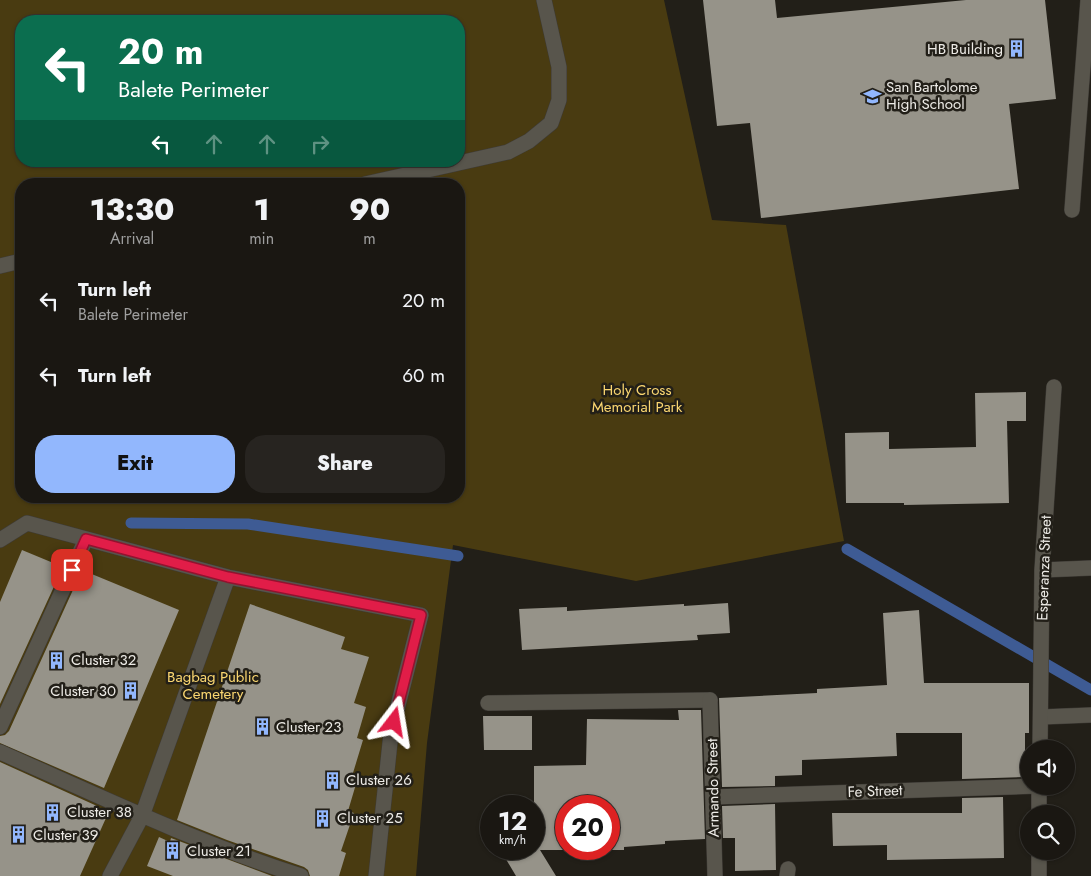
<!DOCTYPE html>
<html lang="en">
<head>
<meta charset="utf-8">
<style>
	body { margin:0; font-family:Jost,sans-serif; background:#272420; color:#f1f3f6; height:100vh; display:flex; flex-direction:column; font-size:19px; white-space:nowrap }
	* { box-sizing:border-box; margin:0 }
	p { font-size:16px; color:#9f9f9f }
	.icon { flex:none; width:28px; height:28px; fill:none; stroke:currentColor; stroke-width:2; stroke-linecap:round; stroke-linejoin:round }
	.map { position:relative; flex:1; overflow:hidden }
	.sheet { position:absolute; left:15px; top:178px; width:450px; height:325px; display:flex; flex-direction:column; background:#1a1712; border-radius:20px; box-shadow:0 1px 4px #0004,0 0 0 1px #383632 }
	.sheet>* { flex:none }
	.hud { position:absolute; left:15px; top:15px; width:450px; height:152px; border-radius:20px; box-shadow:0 1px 4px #0004,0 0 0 1px #383632; background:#0b6e4f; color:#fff; overflow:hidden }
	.buttons { position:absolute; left:1020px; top:740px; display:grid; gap:10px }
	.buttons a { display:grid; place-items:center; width:55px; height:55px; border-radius:50%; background:#1a1712; box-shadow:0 1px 4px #0004,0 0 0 1px #383632; font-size:25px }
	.speed { position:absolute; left:480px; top:795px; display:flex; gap:10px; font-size:25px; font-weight:700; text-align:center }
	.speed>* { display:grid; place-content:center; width:65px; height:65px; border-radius:50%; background:#1a1712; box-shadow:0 1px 4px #0004,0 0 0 1px #383632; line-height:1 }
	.speed small { font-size:12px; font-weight:400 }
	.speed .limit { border:8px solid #d22; background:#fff; color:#111 }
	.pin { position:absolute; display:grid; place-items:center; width:42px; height:42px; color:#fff; margin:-21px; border-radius:10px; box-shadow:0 2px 8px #0006 }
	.me { position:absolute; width:55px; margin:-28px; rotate:14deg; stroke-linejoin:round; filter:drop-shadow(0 0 4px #0008) }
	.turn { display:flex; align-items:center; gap:18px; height:105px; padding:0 20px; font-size:22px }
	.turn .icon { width:65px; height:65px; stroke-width:2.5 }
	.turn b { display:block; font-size:35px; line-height:42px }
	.lanes { display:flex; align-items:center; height:48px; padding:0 20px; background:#0003; justify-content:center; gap:25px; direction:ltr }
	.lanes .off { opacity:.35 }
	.eta { display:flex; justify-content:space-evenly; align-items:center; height:85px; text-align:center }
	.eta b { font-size:30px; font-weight:800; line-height:35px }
	.primary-button { display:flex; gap:10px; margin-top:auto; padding:10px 20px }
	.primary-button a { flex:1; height:58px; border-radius:20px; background:#92b7fd; color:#111; font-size:20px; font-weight:800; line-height:58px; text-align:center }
	.primary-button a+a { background:#272420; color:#f1f3f6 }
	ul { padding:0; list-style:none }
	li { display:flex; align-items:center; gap:15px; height:75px; padding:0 20px }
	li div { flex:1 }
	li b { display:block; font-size:19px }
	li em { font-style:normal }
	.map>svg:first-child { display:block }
	.green { fill:#493b11; fill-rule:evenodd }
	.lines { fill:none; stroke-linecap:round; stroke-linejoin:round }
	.stream { stroke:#3e5b94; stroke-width:11 }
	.building { fill:#969389; fill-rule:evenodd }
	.lane-casing { stroke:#3e3b36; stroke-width:16 }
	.street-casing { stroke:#3e3b36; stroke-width:16 }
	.lane { stroke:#58554c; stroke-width:15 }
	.street { stroke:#58554c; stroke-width:15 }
	.route-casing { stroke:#92132f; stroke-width:12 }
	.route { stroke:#e11d48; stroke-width:9 }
	.labels { text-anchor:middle; stroke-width:5; stroke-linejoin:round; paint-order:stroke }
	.poi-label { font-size:15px; fill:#edebe6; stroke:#221f18; text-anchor:start }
	.park-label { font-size:15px; fill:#fad670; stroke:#221f18 }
	.street-label { font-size:15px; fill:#edebe6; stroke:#221f18 }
</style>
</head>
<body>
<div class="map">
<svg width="1091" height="876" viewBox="0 0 1091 876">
	<rect width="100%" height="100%" fill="#221f18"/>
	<path class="green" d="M0,0H664L712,220L786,225L844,541L636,581L453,545L427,743L416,876H0ZM21,21H459V161H21ZM21,184H459V496H21Z"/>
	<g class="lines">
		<path class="stream" d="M131,523L248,524L458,556
			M847,549L1091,690"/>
	</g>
	<path class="building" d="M703,0H775L777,18L966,0H1045L1056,99L1009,104L1019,189L761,218L750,123L717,126Z
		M1026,392V421H1007L1009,503L904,505V503H846L845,433L889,432V449L976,447L975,393Z
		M22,550L63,567L0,704V602Z
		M82,570L179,610L104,788L0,743V736L5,735L9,731Z
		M728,603L730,633L697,635L698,640L522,650L519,609L567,607V611L684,604V606Z
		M250,604L345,637L341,649L369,657L354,703L366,707L357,738L363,740L353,773L359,774L348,811L354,813L341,851L346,853L339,876H310L308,870L304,867L227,840L177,820Z
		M919,610L924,683H1029V733H1025V777L962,779V733H896L897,756L802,760V775L775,776V786L722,787L719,698L817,693V689L887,685L883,613Z
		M678,710H701L705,839L665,841V844L624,847V850H540L556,876H516L500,849H534V766L586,765L587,719L679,720ZM566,806H609V849H566Z
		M483,716H532V750H484Z
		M0,762L97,806L94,812L106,818L80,876H0Z
		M1003,797L1004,858L887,860V845L833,846L832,813H962V798Z
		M775,804L776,870L735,871V838H723L722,806Z
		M159,837L170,842L171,838L272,876H173L147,866Z"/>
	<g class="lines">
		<defs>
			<path id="lane" d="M365,184L508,152L529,141L551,123L559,100V67L544,0
				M1072,210L1088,0
				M0,266L21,261
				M0,540L27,523L228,577L421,615L391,733L376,876
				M488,703L710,700
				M1041,717L1091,715
				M0,727L86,539
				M0,752C99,796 197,843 301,876
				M110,876L142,816L228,577
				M787,876L788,869"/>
			<path id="street" d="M1042,570L1091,568
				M710,700L715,876
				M1040,749L1042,570L1054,387
				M713,797L1037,786
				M1039,814V786
				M1039,876V851"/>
		</defs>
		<use href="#lane" class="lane-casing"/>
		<use href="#street" class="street-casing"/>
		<use href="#lane" class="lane"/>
		<use href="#street" class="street"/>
	</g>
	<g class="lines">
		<defs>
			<path id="route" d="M72,570L86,539L228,577L421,615L394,722"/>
		</defs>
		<use href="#route" class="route-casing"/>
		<use href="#route" class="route"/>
	</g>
	<defs>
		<symbol id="building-bare" viewBox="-9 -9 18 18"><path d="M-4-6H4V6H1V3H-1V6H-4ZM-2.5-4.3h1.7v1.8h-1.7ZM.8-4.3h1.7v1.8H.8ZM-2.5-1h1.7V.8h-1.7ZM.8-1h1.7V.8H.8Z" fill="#92b7fd" stroke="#221f18" stroke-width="2.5" paint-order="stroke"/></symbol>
		<symbol id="school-bare" viewBox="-9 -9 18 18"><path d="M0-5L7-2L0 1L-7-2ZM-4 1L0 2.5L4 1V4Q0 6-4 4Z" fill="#92b7fd" stroke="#221f18" stroke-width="2.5" paint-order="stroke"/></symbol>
	</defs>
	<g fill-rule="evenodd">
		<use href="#building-bare" x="1004" y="36" width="25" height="25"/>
		<use href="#school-bare" x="860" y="84" width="25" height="25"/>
		<use href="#building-bare" x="44" y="648" width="25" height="25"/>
		<use href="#building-bare" x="118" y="678" width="25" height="25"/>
		<use href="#building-bare" x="250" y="714" width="25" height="25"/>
		<use href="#building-bare" x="320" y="768" width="25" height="25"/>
		<use href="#building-bare" x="40" y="800" width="25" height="25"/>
		<use href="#building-bare" x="310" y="806" width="25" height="25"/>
		<use href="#building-bare" x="6" y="822" width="25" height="25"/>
		<use href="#building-bare" x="160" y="838" width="25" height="25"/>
	</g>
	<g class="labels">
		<g class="poi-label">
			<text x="1003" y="54" text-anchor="end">HB Building</text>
			<text x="886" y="92">San Bartolome<tspan x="886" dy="17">High School</tspan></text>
			<text x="71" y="665">Cluster 32</text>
			<text x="116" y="696" text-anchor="end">Cluster 30</text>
			<text x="276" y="732">Cluster 23</text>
			<text x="346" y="785">Cluster 26</text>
			<text x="67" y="817">Cluster 38</text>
			<text x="337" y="823">Cluster 25</text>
			<text x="33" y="840">Cluster 39</text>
			<text x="187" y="856">Cluster 21</text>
		</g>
		<g class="park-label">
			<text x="637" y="395">Holy Cross<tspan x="637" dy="17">Memorial Park</tspan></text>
			<text x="213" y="682">Bagbag Public<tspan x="213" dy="17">Cemetery</tspan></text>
		</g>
		<g class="street-label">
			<text transform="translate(1044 568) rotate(-88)" y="5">Esperanza Street</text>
			<text transform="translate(713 788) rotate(-91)" y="5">Armando Street</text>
			<text transform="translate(875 791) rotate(-2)" y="5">Fe Street</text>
		</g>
	</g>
</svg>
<div class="buttons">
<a><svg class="icon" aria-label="sound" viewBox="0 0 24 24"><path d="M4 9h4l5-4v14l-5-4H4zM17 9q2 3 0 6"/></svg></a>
<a><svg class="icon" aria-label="search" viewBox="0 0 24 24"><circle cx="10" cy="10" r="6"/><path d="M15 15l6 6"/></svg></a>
</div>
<div class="speed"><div>12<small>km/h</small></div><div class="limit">20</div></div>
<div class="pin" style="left:72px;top:570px;background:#d93025"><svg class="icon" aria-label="arrive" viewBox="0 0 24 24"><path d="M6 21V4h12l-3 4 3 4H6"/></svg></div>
<svg class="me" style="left:394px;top:722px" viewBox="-20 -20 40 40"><path d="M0-17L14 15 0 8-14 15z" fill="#e11d48" stroke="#fff" stroke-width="4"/></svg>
<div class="hud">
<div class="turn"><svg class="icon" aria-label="left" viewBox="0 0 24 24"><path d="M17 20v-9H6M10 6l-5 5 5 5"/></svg><div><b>20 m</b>Balete Perimeter</div></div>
<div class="lanes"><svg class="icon" aria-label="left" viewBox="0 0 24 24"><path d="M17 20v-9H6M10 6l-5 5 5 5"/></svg><svg class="icon off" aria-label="ahead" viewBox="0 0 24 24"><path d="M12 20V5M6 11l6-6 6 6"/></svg><svg class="icon off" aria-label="ahead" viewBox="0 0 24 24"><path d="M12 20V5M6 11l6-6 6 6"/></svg><svg class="icon off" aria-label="right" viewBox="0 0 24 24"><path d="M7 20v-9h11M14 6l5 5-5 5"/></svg></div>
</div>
<section class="sheet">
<div class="eta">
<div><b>13:30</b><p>Arrival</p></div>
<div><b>1</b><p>min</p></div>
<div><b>90</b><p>m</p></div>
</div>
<ul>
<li><svg class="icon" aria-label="left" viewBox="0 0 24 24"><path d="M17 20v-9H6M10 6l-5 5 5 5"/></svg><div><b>Turn left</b><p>Balete Perimeter</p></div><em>20 m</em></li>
<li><svg class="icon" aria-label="left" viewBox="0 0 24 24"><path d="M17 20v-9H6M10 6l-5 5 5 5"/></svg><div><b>Turn left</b></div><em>60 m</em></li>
</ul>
<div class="primary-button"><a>Exit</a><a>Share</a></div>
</section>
</div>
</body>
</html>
